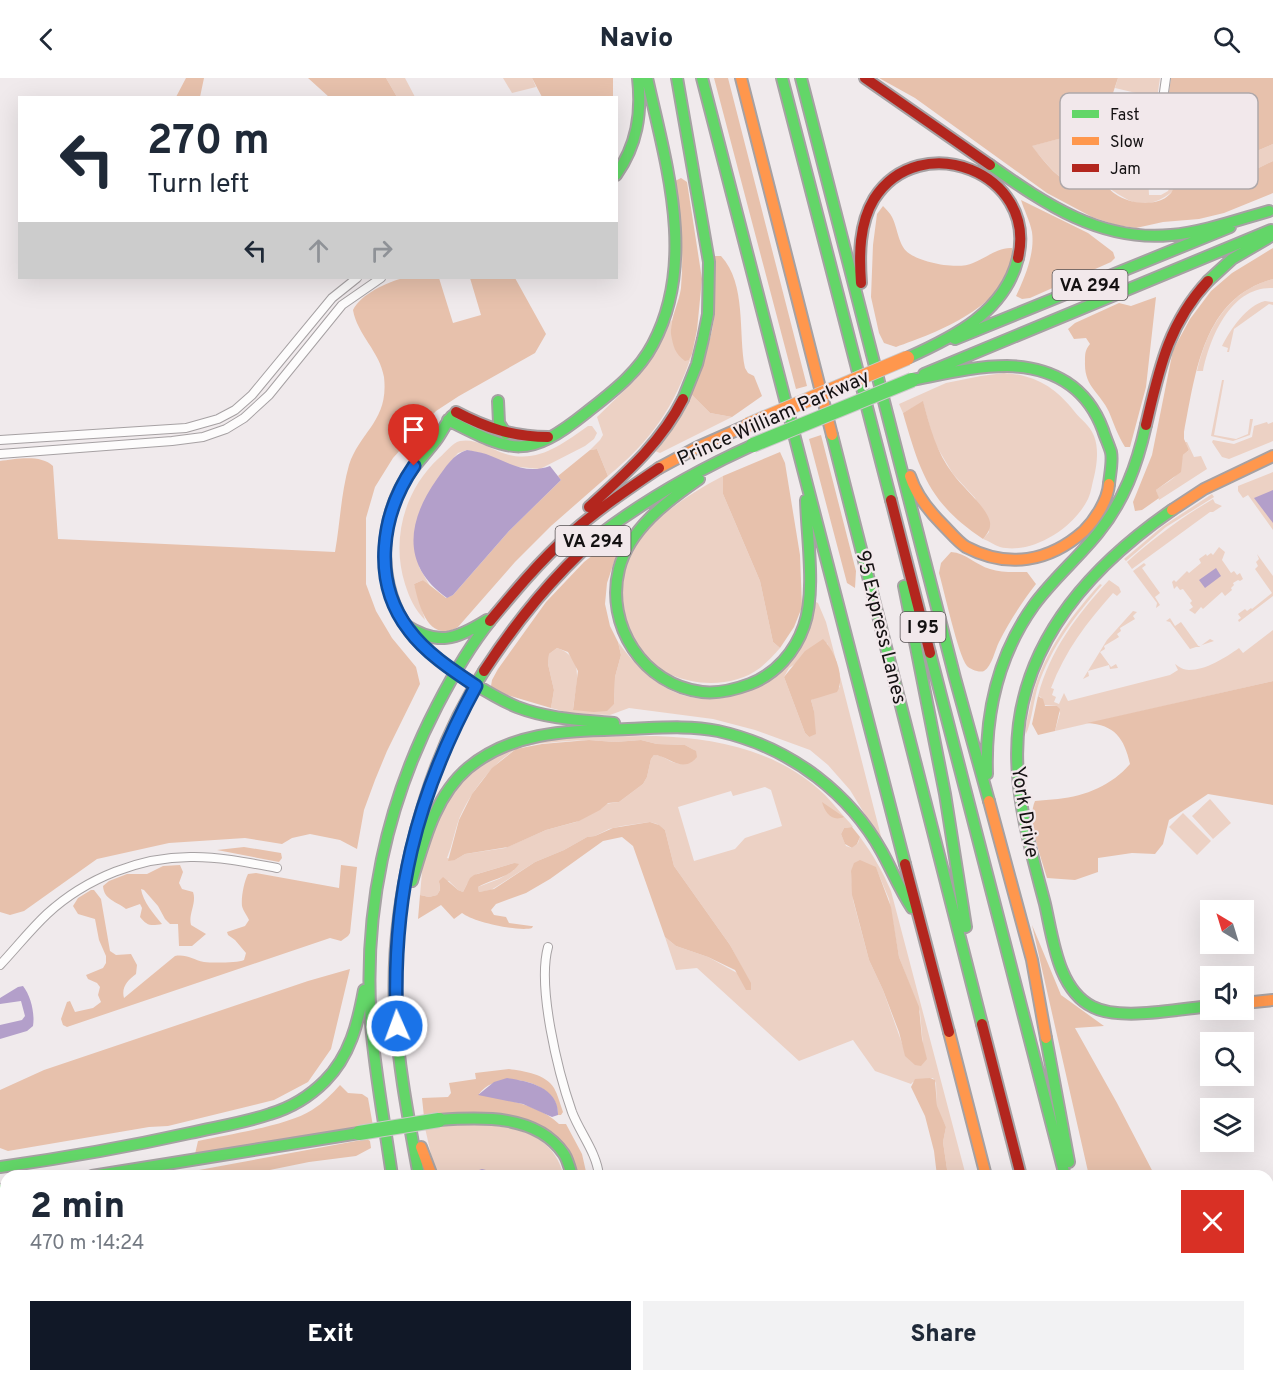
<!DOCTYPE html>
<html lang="en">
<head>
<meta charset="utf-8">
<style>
	body { margin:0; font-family:Overpass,sans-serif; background:#f2f2f3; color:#1f2937; height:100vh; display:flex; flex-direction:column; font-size:22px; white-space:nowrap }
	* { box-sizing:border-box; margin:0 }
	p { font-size:20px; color:#747a83 }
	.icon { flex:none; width:33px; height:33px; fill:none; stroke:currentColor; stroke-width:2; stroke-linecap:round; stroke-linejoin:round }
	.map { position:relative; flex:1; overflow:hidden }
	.side { position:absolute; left:0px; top:1092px; width:1274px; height:212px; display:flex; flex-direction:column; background:#fff; border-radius:18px 18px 0 0; box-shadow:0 6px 24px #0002 }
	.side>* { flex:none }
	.top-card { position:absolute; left:18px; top:18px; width:600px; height:183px; border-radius:0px; box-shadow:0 6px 24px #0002; background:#fff; color:#1f2937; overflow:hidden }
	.needle { width:39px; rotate:322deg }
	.tools { position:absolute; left:1200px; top:822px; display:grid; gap:12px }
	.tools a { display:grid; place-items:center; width:54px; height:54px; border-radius:0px; background:#fff; box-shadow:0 6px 24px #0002; font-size:30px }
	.pin { position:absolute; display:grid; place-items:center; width:51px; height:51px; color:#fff; margin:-62px -26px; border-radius:50% 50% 50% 0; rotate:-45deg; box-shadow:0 0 6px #0007 }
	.pin .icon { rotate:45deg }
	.me { position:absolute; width:66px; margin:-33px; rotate:358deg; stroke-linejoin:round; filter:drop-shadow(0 0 4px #0008) }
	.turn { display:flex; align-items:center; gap:21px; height:126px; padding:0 30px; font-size:27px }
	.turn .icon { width:78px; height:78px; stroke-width:2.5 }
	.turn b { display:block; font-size:42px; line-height:51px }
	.lanes { display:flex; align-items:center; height:57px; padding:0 30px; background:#0003; justify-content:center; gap:30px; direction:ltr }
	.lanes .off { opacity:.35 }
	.round { display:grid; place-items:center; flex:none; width:63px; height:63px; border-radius:0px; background:#f2f2f3 }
	.headline { display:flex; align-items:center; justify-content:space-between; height:102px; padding:0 30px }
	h1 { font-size:36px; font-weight:800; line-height:45px }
	.primary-button { display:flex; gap:12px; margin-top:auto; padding:12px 30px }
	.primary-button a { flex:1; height:69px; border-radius:0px; background:#111827; color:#fff; font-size:24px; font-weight:800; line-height:69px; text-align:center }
	.primary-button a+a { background:#f2f2f3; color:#1f2937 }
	header { display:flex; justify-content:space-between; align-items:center; height:78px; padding:0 30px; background:#fff; font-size:27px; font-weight:800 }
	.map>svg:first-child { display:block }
	.green { fill:#ecd1c4; fill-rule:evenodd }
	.forest { fill:#e7c1ac }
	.water { fill:#b39fca }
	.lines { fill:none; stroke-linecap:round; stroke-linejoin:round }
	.street-casing { stroke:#a6a1a3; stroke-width:10 }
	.fast-casing { stroke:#a6a1a3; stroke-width:14 }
	.slow-casing { stroke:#a6a1a3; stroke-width:14 }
	.jam-casing { stroke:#a6a1a3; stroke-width:14 }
	.street { stroke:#fdfcfc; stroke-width:8 }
	.fast { stroke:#63d668; stroke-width:10 }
	.slow { stroke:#ff974d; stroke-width:10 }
	.jam { stroke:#b3261e; stroke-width:10 }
	.fast-bridge-casing { stroke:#cac8c8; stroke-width:16; stroke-linecap:butt }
	.slow-bridge-casing { stroke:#cac8c8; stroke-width:16; stroke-linecap:butt }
	.fast-bridge { stroke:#63d668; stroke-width:14 }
	.slow-bridge { stroke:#ff974d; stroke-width:14 }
	.route-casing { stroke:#114b97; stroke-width:15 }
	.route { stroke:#1a73e8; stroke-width:10 }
	.labels { text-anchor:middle; stroke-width:4.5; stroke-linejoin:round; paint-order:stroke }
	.shield { fill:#f2e8eb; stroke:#575253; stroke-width:1.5 }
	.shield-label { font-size:18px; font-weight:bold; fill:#141112 }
	.street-label { font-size:20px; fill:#141112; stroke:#f2e8eb }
	.key { fill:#f2e8eb; stroke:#afa8aa; stroke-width:1.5 }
	.key-label { font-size:16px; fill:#141112 }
</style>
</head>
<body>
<header><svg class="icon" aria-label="back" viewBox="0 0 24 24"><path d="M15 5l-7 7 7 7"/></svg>Navio<svg class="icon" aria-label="search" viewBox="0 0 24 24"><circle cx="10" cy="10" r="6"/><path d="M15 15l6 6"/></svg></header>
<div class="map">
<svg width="1273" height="1303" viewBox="0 0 1273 1303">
	<rect width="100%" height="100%" fill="#f0eaec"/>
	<path class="green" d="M386,0H405L415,19H397Z
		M503,0H532L536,9L512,15Z
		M1118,0H1160L1157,20L1115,10Z
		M1085,54L1083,63L1089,66L1084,70L1088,101L1082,109C1060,106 1045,83 1031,68Z
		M1273,66V83C1246,95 1212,118 1183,103C1167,121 1146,134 1123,119C1116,115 1109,111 1105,104C1102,96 1105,81 1105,71L1147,77L1149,117H1161L1168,113L1173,102L1160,76L1185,89L1205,95Z
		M1273,201V210C1231,208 1210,259 1203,293H1197C1207,250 1228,213 1273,201Z
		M1265,223L1273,224V227L1269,226L1234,251L1229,274H1227L1228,270L1222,268C1230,252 1247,227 1265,223Z
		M672,242L671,252L689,282L692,276C675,328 651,363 608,398L597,371L590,372L600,362L603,357L597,339L635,302L647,286L669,245Z
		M1004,295C1035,297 1055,309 1074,333C1081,342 1090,347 1094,358C1099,371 1097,386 1094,399C1092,406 1091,415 1088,421C1074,450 1032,477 1000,469C994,467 989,463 983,461L989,454L975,420L953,396L934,364L923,324L903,335L899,326L946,305L981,298Z
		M1222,302H1224L1214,357L1236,361L1248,356L1250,341H1253L1250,357L1233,363L1211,358Z
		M691,316L710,335L732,339L660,375L655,373Z
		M1267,344L1268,346L1273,344V363L1229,381L1222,379L1212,364L1213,362L1234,366L1252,359L1254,348Z
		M588,348H592L597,355L594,361L585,368L540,391L510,388L484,376L467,372L458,375L446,389L419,489L430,508L423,502L414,506L425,542C415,532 409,519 405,506C391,462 404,412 439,380C445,375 452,365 460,363C474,360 488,369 500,374C535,388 561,367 588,348Z
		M1185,364H1187L1194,379L1201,378L1207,391L1159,422L1156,412C1176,398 1177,402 1183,377L1189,372Z
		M1273,394V452L1248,417L1243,420L1238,413V408Z
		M723,398V416L760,503L773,564L780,570C774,577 767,584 760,590C725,616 665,607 639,572C636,568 634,561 631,556C624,539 620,526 622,507C624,492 627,477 637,465C659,435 691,415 723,398Z
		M1212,416L1214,419L1166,449L1126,483L1124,481L1163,448Z
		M1213,421L1215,425L1222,428L1213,434H1210L1132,491L1127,484C1154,460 1182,439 1213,421Z
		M1219,469L1225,474L1222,482L1231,495L1234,493L1237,497L1240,495L1243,501L1240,503L1238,502L1233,505L1234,507L1231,510L1232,512L1225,518L1222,514L1203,531L1201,529L1195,536L1189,532L1193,529L1190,525L1192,523L1183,511L1180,512L1177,508L1174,511L1172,504L1174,502L1176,504L1187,493L1189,495L1201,485L1199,481L1206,476L1207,478L1211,475L1213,477Z
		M1257,476L1273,498V518L1239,544L1238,542L1241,540L1238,536L1245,531L1247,533L1251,530L1252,531L1272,515L1255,491L1258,488L1256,484L1259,481Z
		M1144,485L1146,487L1142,490L1160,515L1155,519L1160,527L1156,530L1157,525L1133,493Z
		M1109,502L1119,509L1121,514L1117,518L1113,515C1087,544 1065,573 1051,610L1054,611L1052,617L1056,619L1054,624L1059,626L1064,615L1068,623L1170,597L1178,592L1175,586C1179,589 1184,592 1189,592C1206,592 1225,580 1239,570L1243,575L1273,552V603L1055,653L1060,635L1057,628L1043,627L1041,619L1038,618C1050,572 1077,537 1109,502Z
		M1100,506L1102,507C1075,538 1051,569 1038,608C1034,621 1031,647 1026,656C1025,648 1028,638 1030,629C1039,581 1068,541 1100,506Z
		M816,524L818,525L826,544L837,586L827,565L789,590L784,599L805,655L809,659L814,633L811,622L840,609L839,594L883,766L850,712L828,687L810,672L755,652L713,641L629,630L610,637L570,635L551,630L554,612L548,586L549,576L557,570C587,580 575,608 573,632L614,626L615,599L621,577L618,564C656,617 701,637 762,607Z
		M1133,533L1137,534L1133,538L1135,541L1120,550L1121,553L1117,556L1119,559L1104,568L1105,571L1100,574L1111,589L1116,586L1118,590L1110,591L1109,587L1088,593L1089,598L1083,601L1107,562Z
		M1170,540L1175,548L1181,544L1199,569L1210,561L1214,563L1190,571L1170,544L1166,543Z
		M656,658C716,660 780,673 825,717C834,726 841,736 850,745L853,749L844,750L841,756L846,768L852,770L858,765L860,759C872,775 883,794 891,813L966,1098H948L943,1064L946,1049L937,1031L936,1005L933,1000L913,1004L911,1006L875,993L853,962L799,983L697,890L676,892L665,859L676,868L708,879L748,901L730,867L674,788L665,752L657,746L650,744L622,748L609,751L595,758L587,759L564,772L535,784L491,812L479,814L478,809L499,801L514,792V785L477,796L467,806L463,814L458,812L449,803L439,805L440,812L437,817L429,819L420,817L423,783L434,744L472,690L511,669L555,659ZM589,662L615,664L641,662L657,666L685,667L694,672L684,686C668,686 666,677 654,677L651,681L647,699L643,706L619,724L605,726L602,730L576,744L546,752L505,770L465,776L455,782L447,780C452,768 454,756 458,744C467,719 492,685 515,672C530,664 571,663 589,662ZM765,709L771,712L782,748L745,760L735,771L694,783L678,729L731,713L733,718ZM876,790L889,821L899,879L920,934L923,968L904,971L883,912L869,882L853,822L851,793Z
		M1210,721L1231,745L1213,761L1192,738Z
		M1183,735L1211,763L1197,777L1169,749Z
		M458,1045C502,1049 550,1046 564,1098C554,1098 546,1092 536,1093L531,1098H524L518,1095H498L492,1092L476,1093L473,1098H436L425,1050Z
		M897,1298H1023L1024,1303H909Z
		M1135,1298H1243L1255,1303H1137Z"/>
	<path class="forest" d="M186,0H204L200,19H176Z
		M308,0H386L397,19H329Z
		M532,0H613V19H542Z
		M714,0H728L807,308L796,311Z
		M879,0H1118L1110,24L1088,35L1085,54L1032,68C1044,83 1061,107 1082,109L1088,101L1084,69L1089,66L1105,71C1105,80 1103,91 1104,100C1109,128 1171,136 1175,105L1183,103C1212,118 1246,95 1273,83V115L1224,135L1199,141L1163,144L1136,150L1116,147L1092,139L1047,115L915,20Z
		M1171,0H1273V66L1205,95L1185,89L1160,76Z
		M681,100L687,104L702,201L697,252L692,276L689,282L685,283C675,276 673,268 671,256C670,240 679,225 681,210C684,173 681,140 675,103Z
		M1021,122L1088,155L1113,174L1115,180L1111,184L1030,220L1022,221L1016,218C1025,199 1035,175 1032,154C1030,143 1024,132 1021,122Z
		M883,128C886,131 890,135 892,139C898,150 898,169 910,176C923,185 959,192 973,185C986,180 998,169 1012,170C1015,226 938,254 896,269L884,265L879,255L871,219L873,167L877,136Z
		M1273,170V201C1203,220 1196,293 1184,354V361L1189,372L1183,377L1181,394L1156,412L1159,420L1142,432L1135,433L1133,424L1152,377L1173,272L1190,241L1211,213L1232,195Z
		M715,178H721C747,206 738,256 745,290L748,295L754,298L762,318L732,339L710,335L691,316C701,289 714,259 715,229C715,212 710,194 715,178Z
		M404,200H439L453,245L481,237L470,200H515L546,256L535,275L459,318L436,333L393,380L375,409L366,440V506L376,533L392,560L416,589L420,606L387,673L375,702L364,732L357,771L340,762L310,756L292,760L282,766L245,760L169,765L97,781L24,833L10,837L0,834V383C15,381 41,376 53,388L58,461L335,474C340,446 341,415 349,387C360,353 389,343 384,299C380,274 357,256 353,232C361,216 387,204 404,200Z
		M1156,219L1146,309L1130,369H1125C1118,358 1114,346 1109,334C1100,314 1084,309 1085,284C1085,276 1085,272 1090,266L1086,260L1074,261L1068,251L1075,245L1119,225L1131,228Z
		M923,323C930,349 936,374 953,396C962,409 987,429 990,444C991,451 987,456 983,461C929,425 920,394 903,335Z
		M821,357L856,493L855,510L847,505L809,361Z
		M597,371L608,398L551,448L515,484L458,549C428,566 419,527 414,506L423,502L446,520L453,517L509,453L561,402L558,398L590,372Z
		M780,374L785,385L800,477L802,529L794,549L780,570L773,564L760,503L723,416V398Z
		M616,459L621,463L607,505L605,526L610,548L618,564L621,577L615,599L614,626L607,633L594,634L573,632L578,593L568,574L557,570L549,576L548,586L554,612L551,630L497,614L491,608L492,602L498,591L546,524L584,484Z
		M951,474C966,475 976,487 990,491C1001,495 1015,494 1027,494L1036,506C1022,524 1009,544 999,564C995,572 992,588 984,593C979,595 970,591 967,588C958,577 944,512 939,495L941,485Z
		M823,561C834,572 846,599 837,614L811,622L814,633L816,656L809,659L805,655L784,599L805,573Z
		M1273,603V727L1208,716L1169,742L1163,766L1155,776L1132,775L1098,780V794L1075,802L1047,800C1042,781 1026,742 1035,723C1042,722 1050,722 1058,721C1086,718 1112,707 1130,686C1124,660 1115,647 1087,645Z
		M1038,618L1043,621L1045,628H1057L1060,631L1055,653L1038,657L1032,646Z
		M589,662L615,664L641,662L657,666L685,667L696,673L697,679C682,697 668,677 654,677L651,681L647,699L643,706L619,724L608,725L600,732L579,743L546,752L508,769L465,776L455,782L448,783L459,742L472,716L492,690L516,671L542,666Z
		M822,724L844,739C832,744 825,735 822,724Z
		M650,744L659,747L665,752L674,788L730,867L751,905V912H746L735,892L708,879L676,868L665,859L633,768L622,759L603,763L550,801L526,815L496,826L491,832L494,837L506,839L509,845L531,848H533L532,850C519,854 473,844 462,835L454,841L441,827L418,841L420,817L429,819L437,817L440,812L439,803L443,799L458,812L463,814L470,800L474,797L514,785L519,786C510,800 491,801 478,809L479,814L494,811L535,784L564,772L587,759L595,758L613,750Z
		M852,749L860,759L857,766L852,770L845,766L841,756L844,750Z
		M244,769L281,775L282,780L279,784L217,772Z
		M860,782L876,789L891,829L899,879L919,929L922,961L927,981L921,988L915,987L905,978L899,954L883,912L869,882L852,817L851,793L854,785Z
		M180,787L183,794L179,805L182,811L193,814C197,825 188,836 191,847L206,856L192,868H179L178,846H170L165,841L158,828L144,812L141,811C143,824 154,836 162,846C151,848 147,848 140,839L142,830L140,826L126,831C116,823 104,822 103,808L109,803L127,796H147L163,788Z
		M341,787L357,789L350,855L348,858L341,863L330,860L67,949L63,947L61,941L67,924L70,923L75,934L93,930L101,924L98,917L100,909L97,905L88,901L86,897L103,890L106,885V878L99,862L95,841L78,836L73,828L78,820L91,812H94L101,821L110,873L116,877L131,876L137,887L136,896C128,902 121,909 124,920L175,878C187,876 193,882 204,884C211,885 238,885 244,882L246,875L235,862L228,857L227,854L245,848L249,842C247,837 243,833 242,828C241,819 244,804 248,796L256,795L339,810Z
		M1032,847L1061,917L1104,948L1075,950L1117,1025L1155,1098H1089Z
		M350,891L331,971L308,1004L274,1022L168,1048L149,1049L8,1073L0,1070V1012L44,992L308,903Z
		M509,991C523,993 546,996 554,1010C558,1017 560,1026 563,1034L561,1037H558C559,1002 497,990 479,1016C505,1022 539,1026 559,1046H566L582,1076L587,1098H575L535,1046L424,1039L422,1020L448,1019L451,1015L449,1005L476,1001L475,995Z
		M930,1000L935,1002L937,1028L946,1049L943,1064L948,1098H937L934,1073L925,1038L911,1009L915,1001Z
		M340,1007L348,1015L362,1016L368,1020L373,1048L195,1076L198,1063C229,1056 287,1048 312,1032C323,1025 332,1016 340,1007Z
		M367,1061L370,1063L371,1070L356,1078L309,1084L240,1098H173L188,1094Z
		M1268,1206L1273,1207V1303H1255L1243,1298H1268Z
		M831,1298H897L890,1303H827Z"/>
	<path class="water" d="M467,372C473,373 480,374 486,376C508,384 525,397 550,388L561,402L509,453L453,517L447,520C401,488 407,443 437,401C445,390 453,376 467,372Z
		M1273,412V445L1254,420Z
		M1216,490L1221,498L1205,510L1199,502Z
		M23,908C31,918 35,936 33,948L27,953L0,961V947L22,942L25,938L21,923L0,926V920L18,909Z
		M507,1000C528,1003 559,1009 558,1037L552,1039L523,1026L478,1017L494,1004Z
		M482,1091L498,1095H518L524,1098H473L476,1093Z
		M909,1298H955L971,1303H907Z"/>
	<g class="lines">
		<defs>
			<path id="street" d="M1162,105L1156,89L1155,78L1166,0
				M0,362L186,350L218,341L235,332L252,317L332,220L357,200
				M0,376L172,363L203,359L226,351L244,340L269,317L342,227L381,200
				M548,869C537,909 558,994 572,1034C580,1055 597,1075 599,1098
				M0,887C16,870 30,852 47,836C86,800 141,778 194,779C222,779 250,785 277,790
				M693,1298L701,1303"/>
			<path id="fast" d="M677,0L709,184L708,236L703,261L697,286L683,321
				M702,0L905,786
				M782,0L891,422
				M801,0L955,600L989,723
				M990,87C1045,126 1101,164 1171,157C1204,154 1237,142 1269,133
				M616,97C637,67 642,36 638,0
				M1208,203L1232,181L1273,157
				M955,261L1230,149
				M907,280C954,259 1005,234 1018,180
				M924,296L1271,152
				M912,302C943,296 975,288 1007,288C1053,289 1087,309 1103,352C1105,359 1109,367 1111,374C1113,383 1110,396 1109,406
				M498,323L499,345L506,356
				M452,338C446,345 442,354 437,361C426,376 412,389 403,405C378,450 379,507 407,550C419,568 438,581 455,594
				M448,342C513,375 527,382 587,334C611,315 638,295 653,266C697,183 666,86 647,0
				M832,357L982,946
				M699,401C667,423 629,451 619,491C605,547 643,607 702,614C719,616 734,612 750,606C776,596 795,574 804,548C816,514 807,459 806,422
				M1172,432C1081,495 1008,580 1018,697C1021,740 1034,784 1045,826C1053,861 1058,912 1093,929C1120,943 1179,931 1210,928
				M598,458C646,421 698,392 753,367
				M904,508L945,716L966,849
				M405,547C438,568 455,562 487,542
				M930,575L1065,1098
				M455,594C475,606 495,620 517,629C548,641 581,642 614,645
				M987,696C985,635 998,577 1034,527C1053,501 1078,480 1098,455C1124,423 1137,387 1146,347
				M412,803C424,763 435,718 468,690C514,652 571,653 628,651C658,650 688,647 718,653C754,661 787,676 817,699C843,719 866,745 882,774C892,792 900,812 912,830
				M1046,960L1069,1084
				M439,1042C481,1039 537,1036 564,1076C568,1082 570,1091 572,1098
				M0,1089C64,1080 127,1069 190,1055C216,1049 244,1045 270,1036C290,1030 310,1018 325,1003C350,978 358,945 364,912
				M92,1098L359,1055
				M392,1098C385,1047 375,996 371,945C363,834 386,726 437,628C452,599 469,569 490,543
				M419,1098C409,1043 398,988 395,931C390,822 424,685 484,593
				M0,1112L6,1111
				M427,1298L428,1303
				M1060,1298L1061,1303
				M1115,1298L1116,1303"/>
			<path id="slow" d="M741,0L832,357
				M659,390L698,369L748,347
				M910,398C916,417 929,433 943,447C950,454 958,464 966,469C1008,491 1049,484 1084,453C1095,442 1108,422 1109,406
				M1172,432L1204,411L1273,378
				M989,723L1032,882L1046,960
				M1244,925L1273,922
				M949,954L986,1098
				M421,1069L432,1098
				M1037,1298L1039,1303"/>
			<path id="jam" d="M865,0L990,87
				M861,205C859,177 859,146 874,121C920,49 1038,95 1018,180
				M456,334C486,350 514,359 548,359
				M1146,347C1159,292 1168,246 1208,203
				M891,422L930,575
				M589,429C625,396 661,365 683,321
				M490,543C515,513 540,483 569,457C597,432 628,411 659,390
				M484,593C518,541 552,500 598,458
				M905,786L949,954
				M982,946L1021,1098
				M451,1298L452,1303
				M1073,1298L1075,1303"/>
		</defs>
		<use href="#street" class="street-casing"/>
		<use href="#fast" class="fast-casing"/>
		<use href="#slow" class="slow-casing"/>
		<use href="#jam" class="jam-casing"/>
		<use href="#street" class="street"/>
		<use href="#fast" class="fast"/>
		<use href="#slow" class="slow"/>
		<use href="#jam" class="jam"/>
		<defs>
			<path id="fast-bridge" d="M753,367L912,302
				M359,1055L439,1042"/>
			<path id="slow-bridge" d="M748,347L907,280"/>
		</defs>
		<use href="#fast-bridge" class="fast-bridge-casing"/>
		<use href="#slow-bridge" class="slow-bridge-casing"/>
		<use href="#fast-bridge" class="fast-bridge"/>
		<use href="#slow-bridge" class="slow-bridge"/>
	</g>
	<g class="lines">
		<defs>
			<path id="route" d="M397,948C391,820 415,720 476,608C452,592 426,575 409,552C371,503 381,436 414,388"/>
		</defs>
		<use href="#route" class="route-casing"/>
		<use href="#route" class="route"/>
	</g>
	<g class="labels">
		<g class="shield">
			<rect x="1052.5" y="192" width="75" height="30" rx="4.5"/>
			<rect x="555.5" y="448" width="75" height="30" rx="4.5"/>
			<rect x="900.5" y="534" width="45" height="30" rx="4.5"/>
		</g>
		<g class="shield-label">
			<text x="1090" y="213">VA 294</text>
			<text x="593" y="469">VA 294</text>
			<text x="923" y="555">I 95</text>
		</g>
		<g class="street-label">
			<text transform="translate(773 339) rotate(-24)" y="7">Prince William Parkway</text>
			<text transform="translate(882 549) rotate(76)" y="7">95 Express Lanes</text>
			<text transform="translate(1026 734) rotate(81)" y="7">York Drive</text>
		</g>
	</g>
	<rect x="1060" y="15" width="198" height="96" rx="9" class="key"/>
	<rect x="1072" y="32" width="27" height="8" fill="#63d668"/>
	<rect x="1072" y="59" width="27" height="8" fill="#ff974d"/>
	<rect x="1072" y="86" width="27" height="8" fill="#b3261e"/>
	<g class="key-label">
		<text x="1110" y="42">Fast</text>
		<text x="1110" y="69">Slow</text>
		<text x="1110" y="96">Jam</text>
	</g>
</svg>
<div class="tools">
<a><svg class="needle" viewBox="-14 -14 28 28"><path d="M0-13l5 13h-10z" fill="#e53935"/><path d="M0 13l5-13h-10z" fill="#747a83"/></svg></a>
<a><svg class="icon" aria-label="sound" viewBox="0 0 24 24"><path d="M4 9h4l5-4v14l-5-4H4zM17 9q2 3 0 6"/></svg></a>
<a><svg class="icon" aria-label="search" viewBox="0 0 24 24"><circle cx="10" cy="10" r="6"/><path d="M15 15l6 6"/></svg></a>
<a><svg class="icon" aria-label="layers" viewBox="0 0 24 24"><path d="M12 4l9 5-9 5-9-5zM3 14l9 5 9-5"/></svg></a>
</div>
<div class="pin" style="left:414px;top:388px;background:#d93025"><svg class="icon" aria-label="arrive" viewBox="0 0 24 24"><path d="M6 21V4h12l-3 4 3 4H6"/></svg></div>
<svg class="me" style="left:397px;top:948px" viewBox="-20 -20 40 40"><circle r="17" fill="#1a73e8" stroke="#fff" stroke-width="3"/><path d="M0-11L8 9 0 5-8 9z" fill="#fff"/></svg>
<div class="top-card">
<div class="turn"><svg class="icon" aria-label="left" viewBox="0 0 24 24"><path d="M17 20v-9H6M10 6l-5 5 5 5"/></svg><div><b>270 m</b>Turn left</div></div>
<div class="lanes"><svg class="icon" aria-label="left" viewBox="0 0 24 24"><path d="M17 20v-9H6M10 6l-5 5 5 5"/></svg><svg class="icon off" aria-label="ahead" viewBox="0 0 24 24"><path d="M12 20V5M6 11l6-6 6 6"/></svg><svg class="icon off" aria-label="right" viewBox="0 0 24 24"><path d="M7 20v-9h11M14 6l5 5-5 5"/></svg></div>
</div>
<section class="side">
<div class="headline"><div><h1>2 min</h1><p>470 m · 14:24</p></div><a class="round" style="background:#d93025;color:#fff"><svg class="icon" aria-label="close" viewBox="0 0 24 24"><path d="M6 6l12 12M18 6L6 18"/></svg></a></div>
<div class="primary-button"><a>Exit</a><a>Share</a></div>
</section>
</div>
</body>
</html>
